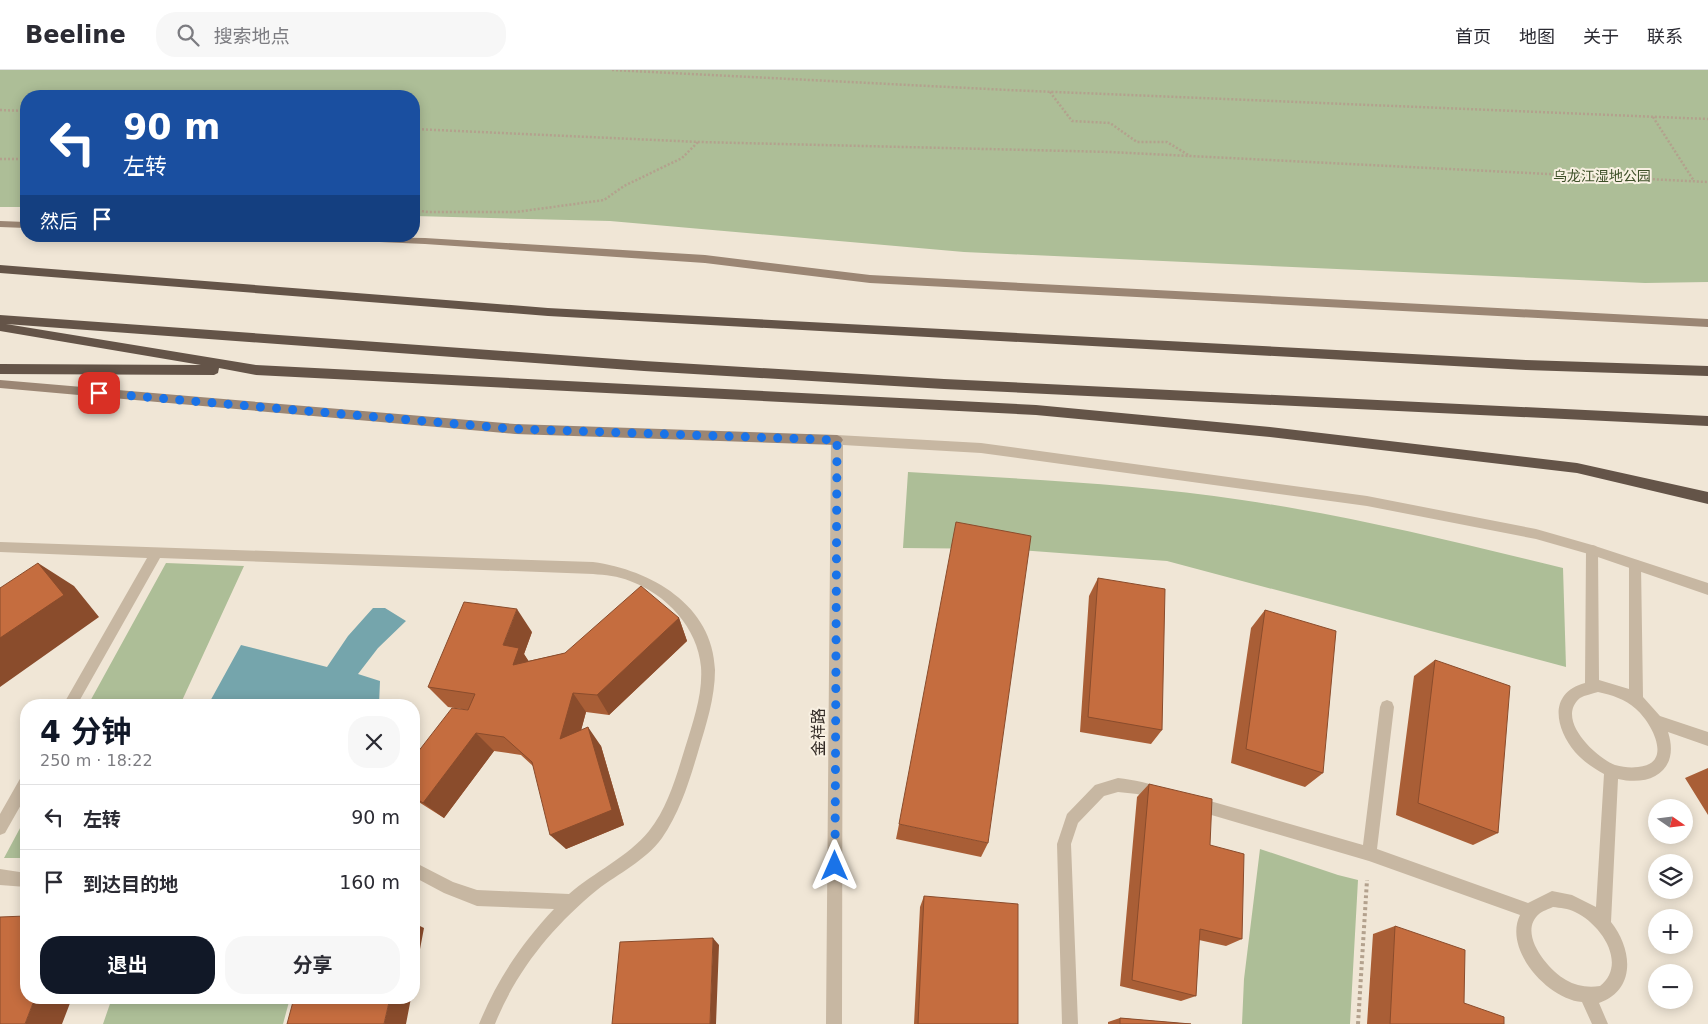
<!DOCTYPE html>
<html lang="zh">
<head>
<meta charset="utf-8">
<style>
	body { margin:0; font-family:"DejaVu Sans","Noto Sans SC",sans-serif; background:#f7f7f7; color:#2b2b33; height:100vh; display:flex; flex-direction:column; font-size:19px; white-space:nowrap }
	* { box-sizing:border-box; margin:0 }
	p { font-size:16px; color:#7c7c81 }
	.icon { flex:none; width:28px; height:28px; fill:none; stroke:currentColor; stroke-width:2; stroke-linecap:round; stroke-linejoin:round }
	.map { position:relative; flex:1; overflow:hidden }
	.sheet { position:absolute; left:20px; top:629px; width:400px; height:305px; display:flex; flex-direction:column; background:#fff; border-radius:20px; box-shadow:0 2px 12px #0003 }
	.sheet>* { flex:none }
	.guide { position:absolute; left:20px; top:20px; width:400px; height:152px; border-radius:20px; box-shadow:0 2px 12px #0003; background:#1a4fa0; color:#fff; overflow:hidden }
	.needle { width:32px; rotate:104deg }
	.buttons { position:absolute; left:1648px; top:729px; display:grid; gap:10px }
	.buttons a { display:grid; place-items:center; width:45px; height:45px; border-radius:50%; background:#fff; box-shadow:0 2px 12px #0003; font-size:25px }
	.pin { position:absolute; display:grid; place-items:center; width:42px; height:42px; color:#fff; margin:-21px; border-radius:10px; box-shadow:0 2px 8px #0006 }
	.me { position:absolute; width:55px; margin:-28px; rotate:0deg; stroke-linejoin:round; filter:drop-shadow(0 0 4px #0008) }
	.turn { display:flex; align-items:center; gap:18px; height:105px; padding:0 20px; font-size:22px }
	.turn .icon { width:65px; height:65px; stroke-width:2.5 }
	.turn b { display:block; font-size:35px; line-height:42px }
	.then { display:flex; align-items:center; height:48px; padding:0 20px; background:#0003; gap:10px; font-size:19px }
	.round { display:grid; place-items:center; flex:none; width:52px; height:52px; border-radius:20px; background:#f7f7f7 }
	.summary { display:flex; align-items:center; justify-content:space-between; height:85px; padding:0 20px }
	h1 { font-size:30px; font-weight:700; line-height:38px; color:#111827 }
	.cta { display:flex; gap:10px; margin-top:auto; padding:10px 20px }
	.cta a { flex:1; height:58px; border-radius:20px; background:#111827; color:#fff; font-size:20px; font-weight:700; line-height:58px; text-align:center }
	.cta a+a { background:#f7f7f7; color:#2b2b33 }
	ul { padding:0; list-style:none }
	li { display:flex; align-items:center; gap:15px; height:65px; padding:0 20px; border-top:1px solid #e1e1e2 }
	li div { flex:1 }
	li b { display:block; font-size:19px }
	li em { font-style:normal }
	header { display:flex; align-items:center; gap:30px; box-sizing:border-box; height:70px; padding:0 25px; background:#fff; border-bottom:1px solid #e1e1e2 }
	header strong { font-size:24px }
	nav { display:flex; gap:28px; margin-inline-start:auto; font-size:18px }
	.search { width:350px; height:45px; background:#f7f7f7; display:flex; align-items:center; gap:12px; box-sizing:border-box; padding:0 18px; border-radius:20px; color:#7c7c81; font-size:19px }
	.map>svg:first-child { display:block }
	.green { fill:#adbe97 }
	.water { fill:#75a5ac }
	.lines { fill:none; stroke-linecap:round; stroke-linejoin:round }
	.path-far1 { stroke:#b3a18d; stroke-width:2.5; stroke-dasharray:2 2; stroke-linecap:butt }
	.path { stroke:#b3a18d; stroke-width:4; stroke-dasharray:3 3; stroke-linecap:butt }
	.service { fill:#c7b7a2; fill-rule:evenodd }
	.minor { fill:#c7b7a2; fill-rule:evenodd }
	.tertiary { fill:#c7b7a2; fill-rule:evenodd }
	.secondary { fill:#9b8674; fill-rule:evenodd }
	.trunk { fill:#645448; fill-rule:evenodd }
	.wall { fill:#a95e36 }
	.shaded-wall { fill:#8a4c2c }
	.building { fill:#c56d3f; stroke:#8a4c2c }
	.route { stroke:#1a73e8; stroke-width:9; stroke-dasharray:0 16.2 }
	.labels { text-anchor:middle; stroke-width:4; stroke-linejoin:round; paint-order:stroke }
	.far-park-label { font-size:14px; fill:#3e5029; stroke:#f8f0e2 }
	.street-label { font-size:16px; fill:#322a25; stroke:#f8f0e2 }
</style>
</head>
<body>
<header>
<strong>Beeline</strong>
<div class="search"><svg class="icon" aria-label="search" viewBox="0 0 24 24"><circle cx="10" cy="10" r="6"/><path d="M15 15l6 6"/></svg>搜索地点</div>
<nav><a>首页</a><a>地图</a><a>关于</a><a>联系</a></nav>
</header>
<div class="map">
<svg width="1708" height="954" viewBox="0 0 1708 954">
	<rect width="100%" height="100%" fill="#f0e6d6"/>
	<path class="green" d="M0,0H1708V212L1645,213L964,182L610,151L414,146V26H26V137H0Z
		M908,402C1019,409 1132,413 1242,430C1351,446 1457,472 1563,498L1566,597L1167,491L1006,479L903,478Z
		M166,493L244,496L180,635H88Z
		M26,747V788H4Z
		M1260,779L1338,805L1358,810L1350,954H1242L1244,909Z
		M112,928H290L283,954H103Z"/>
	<path class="water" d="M373,538H385L406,551L378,578L358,604L380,611L379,635H208L241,575L327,597L348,566Z"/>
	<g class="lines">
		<path class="path-far1" d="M612,0L1008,20L1708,49
			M1050,22L1072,51L1110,53L1137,72H1167L1190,86
			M0,40L26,41
			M1653,47L1694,111
			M414,59L699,72L1110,82L1708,112
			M0,89H26
			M414,140L428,142H516L604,130L624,116L682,88L698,72"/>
		<path class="path" d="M1358,954L1367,810"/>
		<path class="service" d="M0,472L593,492C651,500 713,535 715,600C715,628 706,655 698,682C689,712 680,742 662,768C645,791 619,803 597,820C553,856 516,901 495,954H479C497,910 521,874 554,839L477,836L444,823L414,807V792L453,812L477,820L569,824C594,802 628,787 649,761C668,737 676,707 685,678C693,652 703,624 701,597C698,558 666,524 630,511C618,506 605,505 593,504L160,488L77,635H63L147,488L0,482Z
			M26,705V726L5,763L0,765V744L21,707Z
			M0,799L26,803V817L0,815Z"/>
		<path class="minor" d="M1592,475L1596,476L1598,480L1599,610L1629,619V495L1631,491L1635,490L1639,491L1641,495L1643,627L1660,646L1708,662V676L1668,662C1680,699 1653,717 1618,709L1611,852C1632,878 1637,920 1599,933L1608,954H1592L1582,932C1548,929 1503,880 1520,845L1369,791L1191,739L1189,734L1191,729L1196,727L1363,775L1380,637L1382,632L1387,630L1392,632L1394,637L1377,779L1528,833L1552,821L1572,825L1596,837L1604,704C1593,698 1583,691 1575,682C1555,658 1548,623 1585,613L1586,480L1588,476ZM1598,622C1612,625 1625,629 1636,639C1652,653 1674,694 1638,697C1630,698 1623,697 1615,695C1595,687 1555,649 1580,628C1585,625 1592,624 1598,622ZM1553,837C1560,838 1568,838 1575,842C1601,854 1628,894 1600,916C1588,918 1576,916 1566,910C1548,900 1517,863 1539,844C1542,841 1549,839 1553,837Z
			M1118,708C1134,710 1150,713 1165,719L1167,724L1165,729L1160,731L1137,724L1118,722L1104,726L1078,753L1071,774L1078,954H1062L1057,774L1067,744L1095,715Z"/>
		<path class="tertiary" d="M837,365L981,373L1367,426L1536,459L1592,475L1708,513V525L1592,485L1536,469L1367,436L981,383L843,375L842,954H826L831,370L833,367Z"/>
		<path class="secondary" d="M0,151L26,152V158L0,157Z
			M307,166L425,168L705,185L870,205L1708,249V257L870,213L705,193L425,174L312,169Z
			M0,310L515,354L837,365L841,367L843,370L841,373L837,375L515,364L0,318Z"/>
		<path class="trunk" d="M0,195L548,238L1526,290L1708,296V306L1526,300L548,246L0,203Z
			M0,245L644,291L944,309L1708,346V356L944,319L644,301L6,254L256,295L1036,335L1270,357L1577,393L1708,422V434L1577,403L1270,367L1036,345L256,305L219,298L218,303L214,305L0,304V294L201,295L0,261Z"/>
	</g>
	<path class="wall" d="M1098,508L1162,660L1151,674L1080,662L1089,526Z
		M1265,540L1323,703L1305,717L1231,693L1251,558Z
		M679,548L687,571L609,645L586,642L581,660L601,676L624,755L566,779L533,696L521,685L494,681L444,748L414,729V687L468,640L448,637L428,617L532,562L524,584L528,591L565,583Z
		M1435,590L1498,763L1473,775L1396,745L1414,606Z
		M1708,698V745L1685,708Z
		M1149,714L1210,775L1242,869L1226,876L1199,870L1196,926L1181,931L1120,916L1137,727Z
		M899,754L988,773L981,787L896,769Z
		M924,826L1018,954H914L920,837Z
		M1395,856L1464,933L1504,954H1367L1373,864Z
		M1120,948L1191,954H1108V952Z"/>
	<path class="shaded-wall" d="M38,493L74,516L99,547L0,617V568Z
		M517,539L532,562L524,584L534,599L513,595L503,575Z
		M679,548L687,571L609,645L597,625Z
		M573,623L586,642L574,687L560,669Z
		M588,657L601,676L624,755L566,779L550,765Z
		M476,663L494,681L444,748L423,733Z
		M414,853L424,858L414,911Z
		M713,868L719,875L716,954H710Z
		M35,928H72L62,954H25Z
		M390,928H411L406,954H384Z"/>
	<path class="building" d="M956,452L1031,466L988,773L899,754Z
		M38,493L64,525L0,568V518Z
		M1098,508L1165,519L1162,660L1088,647Z
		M641,516L679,548L597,625L573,623L560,669L588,657L612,740L550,765L532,692L504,667L476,663L423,733L414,727V687L452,638L468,640L475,624L428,617L464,532L517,539L503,575L519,578L513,595L565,583Z
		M1265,540L1336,561L1323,703L1246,679Z
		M1435,590L1510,616L1498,763L1418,733Z
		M1149,714L1212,729L1210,775L1244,784L1242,869L1200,859L1196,926L1132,910Z
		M924,826L1018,834V954H918Z
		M26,846V928H35L25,954H0V847Z
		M1395,856L1465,880L1464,933L1504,947V954H1390Z
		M713,868L710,954H612L620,872Z
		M294,928H390L384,954H287Z
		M1120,948L1191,954H1120Z"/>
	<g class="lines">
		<path class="route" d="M99,323L515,359L837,370L835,796"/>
	</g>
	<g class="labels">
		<g class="far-park-label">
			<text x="1602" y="111">乌龙江湿地公园</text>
		</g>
		<g class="street-label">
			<text transform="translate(818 662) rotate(-90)" y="6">金祥路</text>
		</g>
	</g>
</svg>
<div class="buttons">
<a><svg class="needle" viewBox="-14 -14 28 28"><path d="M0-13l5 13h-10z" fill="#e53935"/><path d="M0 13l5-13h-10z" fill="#7c7c81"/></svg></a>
<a><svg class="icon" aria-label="layers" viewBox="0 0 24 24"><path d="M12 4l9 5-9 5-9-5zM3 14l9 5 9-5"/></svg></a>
<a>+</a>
<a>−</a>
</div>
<div class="pin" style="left:99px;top:323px;background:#d93025"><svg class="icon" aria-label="arrive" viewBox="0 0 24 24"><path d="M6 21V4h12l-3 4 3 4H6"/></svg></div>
<svg class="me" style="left:835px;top:796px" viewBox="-20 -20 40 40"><path d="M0-17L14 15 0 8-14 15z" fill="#1a73e8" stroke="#fff" stroke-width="4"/></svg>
<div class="guide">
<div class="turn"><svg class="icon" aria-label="left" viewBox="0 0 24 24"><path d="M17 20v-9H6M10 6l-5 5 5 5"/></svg><div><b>90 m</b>左转</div></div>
<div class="then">然后<svg class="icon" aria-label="arrive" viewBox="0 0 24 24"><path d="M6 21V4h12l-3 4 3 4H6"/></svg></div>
</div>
<section class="sheet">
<div class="summary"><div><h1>4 分钟</h1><p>250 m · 18:22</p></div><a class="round"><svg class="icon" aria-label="close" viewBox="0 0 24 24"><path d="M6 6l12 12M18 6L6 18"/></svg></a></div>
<ul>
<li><svg class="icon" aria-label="left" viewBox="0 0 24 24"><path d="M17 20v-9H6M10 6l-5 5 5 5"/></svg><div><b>左转</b></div><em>90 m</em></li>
<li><svg class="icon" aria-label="arrive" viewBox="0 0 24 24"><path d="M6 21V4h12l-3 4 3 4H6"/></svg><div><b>到达目的地</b></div><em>160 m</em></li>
</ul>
<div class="cta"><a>退出</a><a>分享</a></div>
</section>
</div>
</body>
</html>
